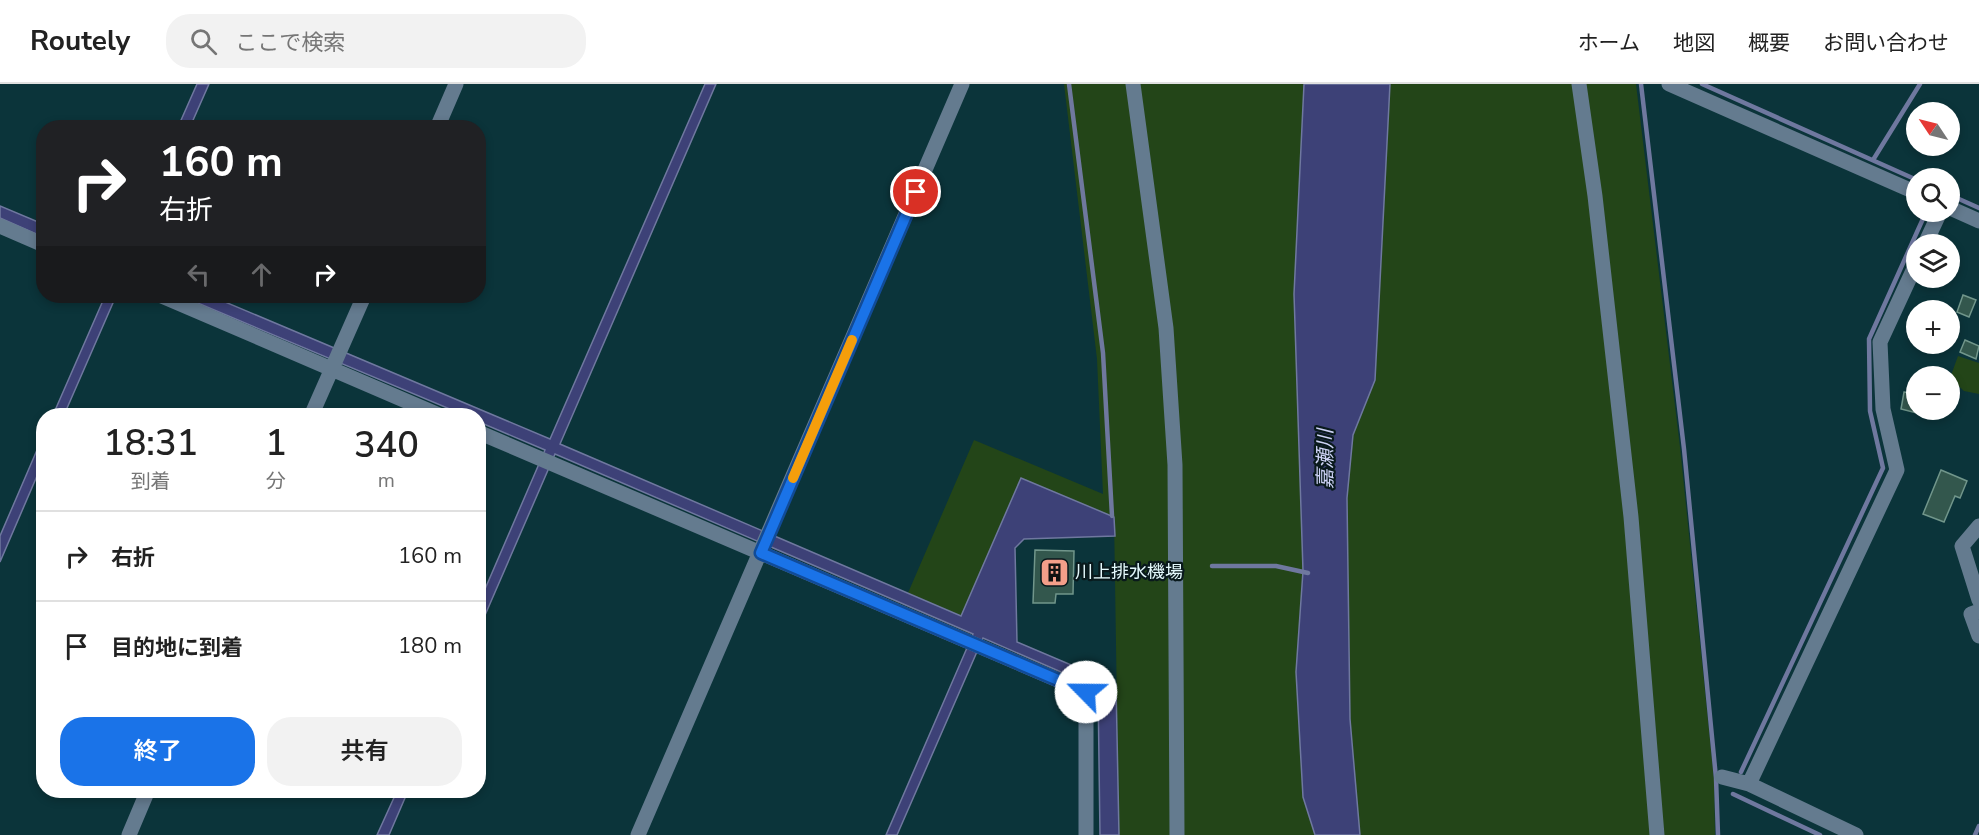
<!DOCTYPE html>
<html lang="ja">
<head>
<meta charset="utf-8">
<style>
	body { margin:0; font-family:"Nunito Sans","Noto Sans JP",sans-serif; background:#f2f2f2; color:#222; height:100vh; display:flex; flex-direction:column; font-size:22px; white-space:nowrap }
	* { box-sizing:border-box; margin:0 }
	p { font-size:20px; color:#767676 }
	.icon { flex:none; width:33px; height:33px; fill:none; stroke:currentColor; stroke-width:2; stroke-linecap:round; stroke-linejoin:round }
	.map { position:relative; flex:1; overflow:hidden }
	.side { position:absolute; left:36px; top:324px; width:450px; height:390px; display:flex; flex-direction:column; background:#fff; border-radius:24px; box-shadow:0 3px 9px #0003 }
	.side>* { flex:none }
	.banner { position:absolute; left:36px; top:36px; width:450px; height:183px; border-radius:24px; box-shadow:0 3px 9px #0003; background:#202124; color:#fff; overflow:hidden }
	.needle { width:39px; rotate:305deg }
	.buttons { position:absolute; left:1906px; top:18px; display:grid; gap:12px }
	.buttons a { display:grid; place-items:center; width:54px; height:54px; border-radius:50%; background:#fff; box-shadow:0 3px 9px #0003; font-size:30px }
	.pin { position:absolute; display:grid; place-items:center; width:51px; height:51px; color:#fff; margin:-26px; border:3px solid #fff; border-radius:50%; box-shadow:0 2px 6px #0007 }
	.me { position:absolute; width:66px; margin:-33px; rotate:293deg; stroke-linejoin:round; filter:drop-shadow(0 0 4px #0008) }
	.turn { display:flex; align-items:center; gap:21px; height:126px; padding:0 24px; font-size:27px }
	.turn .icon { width:78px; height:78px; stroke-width:2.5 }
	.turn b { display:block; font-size:42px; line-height:51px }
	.lanes { display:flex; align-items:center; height:57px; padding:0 24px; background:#0003; justify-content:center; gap:30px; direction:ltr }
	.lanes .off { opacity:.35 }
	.eta { display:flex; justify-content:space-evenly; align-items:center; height:102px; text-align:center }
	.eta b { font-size:36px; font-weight:600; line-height:42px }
	.button { display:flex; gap:12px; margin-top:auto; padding:12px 24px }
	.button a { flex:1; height:69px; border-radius:24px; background:#1a73e8; color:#fff; font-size:24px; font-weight:600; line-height:69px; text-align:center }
	.button a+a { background:#f2f2f2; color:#222 }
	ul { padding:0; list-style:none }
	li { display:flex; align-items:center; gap:18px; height:90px; padding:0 24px; border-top:2px solid #e0e0e0 }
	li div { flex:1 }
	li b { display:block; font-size:22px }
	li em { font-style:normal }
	header { display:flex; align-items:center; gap:36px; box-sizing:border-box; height:84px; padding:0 30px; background:#fff; border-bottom:2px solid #e0e0e0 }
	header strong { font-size:28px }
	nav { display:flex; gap:33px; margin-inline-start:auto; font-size:21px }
	.search { width:420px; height:54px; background:#f2f2f2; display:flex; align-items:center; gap:15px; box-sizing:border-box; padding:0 21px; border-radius:24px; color:#767676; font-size:22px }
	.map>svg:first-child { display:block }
	.green { fill:#234518 }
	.water { fill:#3d4177; stroke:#6f789f; stroke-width:1.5 }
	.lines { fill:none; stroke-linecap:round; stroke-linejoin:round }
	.stream { stroke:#6f789f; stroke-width:4.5 }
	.building { fill:#33574d; stroke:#71968b; stroke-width:1.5 }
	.minor { stroke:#647b8f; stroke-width:15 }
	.route-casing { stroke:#114b97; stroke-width:15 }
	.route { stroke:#1a73e8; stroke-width:10 }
	.slow { stroke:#f59e0b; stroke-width:10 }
	.labels { text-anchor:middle; stroke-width:4.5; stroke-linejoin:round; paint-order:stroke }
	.poi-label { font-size:18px; fill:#e4f9fc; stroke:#09191c; text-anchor:start }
	.water-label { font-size:20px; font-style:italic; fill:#ced3f6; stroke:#09191c }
</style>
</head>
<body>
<header>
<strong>Routely</strong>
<div class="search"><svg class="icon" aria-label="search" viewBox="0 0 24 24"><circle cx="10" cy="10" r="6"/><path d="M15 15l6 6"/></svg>ここで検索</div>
<nav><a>ホーム</a><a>地図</a><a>概要</a><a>お問い合わせ</a></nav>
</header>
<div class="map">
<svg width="1979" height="751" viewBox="0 0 1979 751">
	<rect width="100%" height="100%" fill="#0b343a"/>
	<path class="green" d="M1064,0H1304L1294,210L1303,487L1296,588L1303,713L1315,751H1119L1114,433L1021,394L962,532L908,509L974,356L1103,410L1097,275Z
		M1390,0H1636L1680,363L1714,695L1715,751H1360L1350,635L1347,414L1353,351L1375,296Z
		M1958,272L1979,279V310L1964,307L1950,294Z"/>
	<path class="water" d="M197,0H209L190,43H178Z
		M705,0H716L560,360L961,532L1021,394L1114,433L1115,452L1024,455L1015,464L1017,558L1116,600L1119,751H1100L1098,604L983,554L897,751H886L973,550L555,370L479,545V519L545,366L479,338L478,332L464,331L181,212H211L550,355Z
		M1304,0H1390L1375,296L1353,351L1347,414L1350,635L1360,751H1315L1303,713L1296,588L1303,487L1294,210Z
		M0,122L43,140V153L0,134Z
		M105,212H116L64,331H53Z
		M43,352V378L0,478V452Z
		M397,707H408L389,751H377Z"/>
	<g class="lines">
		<path class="stream" d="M1069,0L1103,269L1112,432
			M1641,0L1684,365L1716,694L1718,751
			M1702,0L1917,96
			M1873,76L1920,0
			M1950,111L1979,124
			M1212,482H1276L1308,489
			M1741,688L1883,384L1870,327L1869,255L1926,128
			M1733,710L1820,751
			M1975,751L1979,742"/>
	</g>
	<path class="building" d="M1963,211L1976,216L1969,233L1957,228Z
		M1965,256L1979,262L1976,275L1960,268Z
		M1904,308L1917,310V329L1901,325Z
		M1941,386L1967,397L1960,414L1955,412L1944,438L1923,430Z
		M1035,466L1074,467L1073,510H1056L1055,519H1033Z"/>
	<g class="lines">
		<path class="minor" d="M1133,0L1166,244L1175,381L1177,751
			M1579,0L1595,112L1631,433L1657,751
			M1669,0L1917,109
			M437,44L456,0
			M1950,124L1979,137
			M0,142L44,161
			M1925,160L1940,128
			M162,212L441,332
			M311,332L364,212
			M478,348L1086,608V751
			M1979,442L1962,462L1979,516
			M1979,527L1971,530L1979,552
			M1722,693L1749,700
			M129,751L148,706
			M638,751L962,0
			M1856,751L1749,700L1897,386L1883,325L1880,258L1917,178"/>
	</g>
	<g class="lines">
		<defs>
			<path id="route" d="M916,108L761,469L1086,608"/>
		</defs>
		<use href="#route" class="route-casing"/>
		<use href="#route" class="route"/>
		<path class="slow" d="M793,394L852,256"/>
	</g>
	<defs>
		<symbol id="building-square" viewBox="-11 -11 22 22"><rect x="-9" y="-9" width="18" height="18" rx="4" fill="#f49e89" stroke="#09191c"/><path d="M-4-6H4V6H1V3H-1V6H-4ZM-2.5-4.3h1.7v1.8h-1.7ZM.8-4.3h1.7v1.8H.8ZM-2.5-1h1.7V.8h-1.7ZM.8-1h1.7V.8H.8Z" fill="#111"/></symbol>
	</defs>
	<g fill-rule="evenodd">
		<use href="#building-square" x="1038" y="472" width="33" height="33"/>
	</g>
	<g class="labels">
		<g class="poi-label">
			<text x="1075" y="494">川上排水機場</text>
		</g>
		<g class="water-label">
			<text transform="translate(1325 375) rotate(-90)" y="7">嘉瀬川</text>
		</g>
	</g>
</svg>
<div class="buttons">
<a><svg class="needle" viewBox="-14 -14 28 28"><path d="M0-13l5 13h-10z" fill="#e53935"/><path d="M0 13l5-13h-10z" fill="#767676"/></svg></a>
<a><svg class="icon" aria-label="search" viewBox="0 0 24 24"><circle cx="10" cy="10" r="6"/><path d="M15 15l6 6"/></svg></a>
<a><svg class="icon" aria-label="layers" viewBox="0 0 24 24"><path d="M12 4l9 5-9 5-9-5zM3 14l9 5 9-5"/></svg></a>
<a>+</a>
<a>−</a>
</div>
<div class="pin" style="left:916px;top:108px;background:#d93025"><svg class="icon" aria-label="arrive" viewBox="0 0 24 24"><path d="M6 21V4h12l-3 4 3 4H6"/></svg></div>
<svg class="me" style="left:1086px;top:608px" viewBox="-20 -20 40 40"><circle r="19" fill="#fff"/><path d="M0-13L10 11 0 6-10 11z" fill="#1a73e8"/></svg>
<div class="banner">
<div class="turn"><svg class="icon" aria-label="right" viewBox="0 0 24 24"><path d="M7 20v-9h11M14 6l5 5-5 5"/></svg><div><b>160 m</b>右折</div></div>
<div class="lanes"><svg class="icon off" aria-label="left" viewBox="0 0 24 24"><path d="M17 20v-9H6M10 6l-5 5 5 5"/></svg><svg class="icon off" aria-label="ahead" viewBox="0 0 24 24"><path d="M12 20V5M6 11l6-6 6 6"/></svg><svg class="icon" aria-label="right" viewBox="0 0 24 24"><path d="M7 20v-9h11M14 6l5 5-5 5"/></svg></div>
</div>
<section class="side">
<div class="eta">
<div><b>18:31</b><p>到着</p></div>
<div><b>1</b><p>分</p></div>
<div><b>340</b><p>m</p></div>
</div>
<ul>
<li><svg class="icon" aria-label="right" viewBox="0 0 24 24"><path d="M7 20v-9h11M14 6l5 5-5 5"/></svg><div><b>右折</b></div><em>160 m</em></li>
<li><svg class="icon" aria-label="arrive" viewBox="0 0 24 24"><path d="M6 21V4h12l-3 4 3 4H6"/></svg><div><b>目的地に到着</b></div><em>180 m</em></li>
</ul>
<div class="button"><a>終了</a><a>共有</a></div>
</section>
</div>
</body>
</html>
